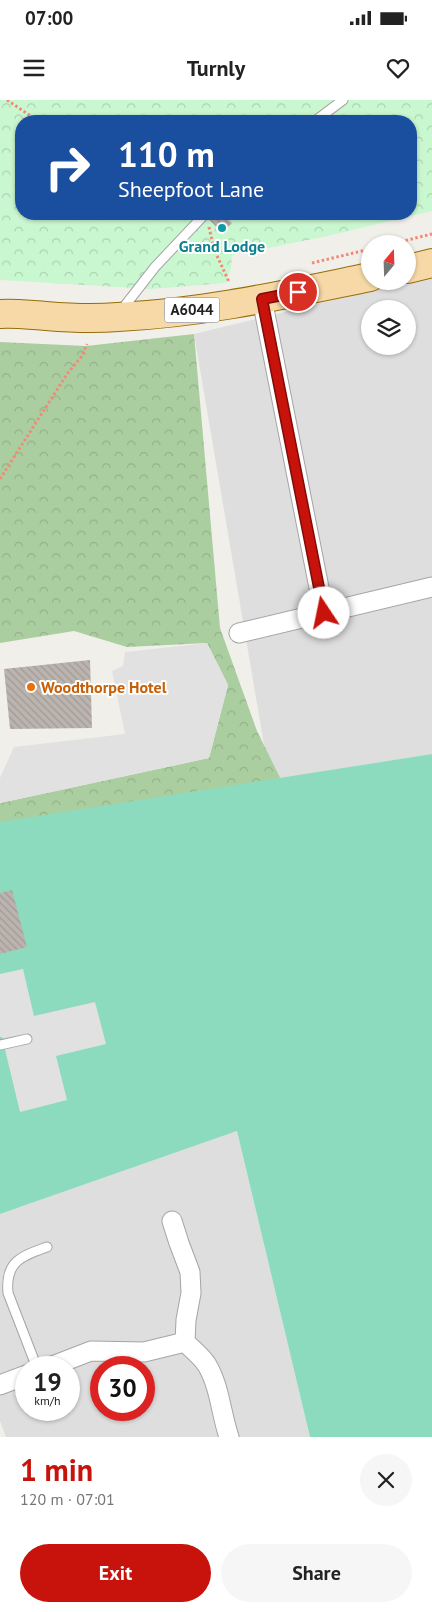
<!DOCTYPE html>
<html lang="en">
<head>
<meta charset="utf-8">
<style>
	body { margin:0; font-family:"PT Sans",sans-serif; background:#f6f6f6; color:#222; height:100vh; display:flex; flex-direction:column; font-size:19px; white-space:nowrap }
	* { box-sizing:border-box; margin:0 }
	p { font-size:16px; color:#767676 }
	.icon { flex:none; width:28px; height:28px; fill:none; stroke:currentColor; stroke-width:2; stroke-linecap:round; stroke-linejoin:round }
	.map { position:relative; height:1337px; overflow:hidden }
	.details { display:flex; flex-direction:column; background:#fff; flex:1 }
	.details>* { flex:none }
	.hud { position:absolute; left:15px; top:15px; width:402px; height:105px; border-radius:20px; box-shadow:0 1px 4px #0004; background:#1a4fa0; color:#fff; overflow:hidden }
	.needle { width:32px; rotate:19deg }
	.buttons { position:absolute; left:361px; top:135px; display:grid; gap:10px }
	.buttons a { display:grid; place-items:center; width:55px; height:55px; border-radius:50%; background:#fff; box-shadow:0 1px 4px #0004; font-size:25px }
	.speed { position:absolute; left:15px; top:1256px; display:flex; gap:10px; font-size:25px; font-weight:700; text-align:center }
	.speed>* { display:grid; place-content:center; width:65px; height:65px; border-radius:50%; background:#fff; box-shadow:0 1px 4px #0004; line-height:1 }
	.speed small { font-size:12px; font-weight:400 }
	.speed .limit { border:8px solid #d22; background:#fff; color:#111 }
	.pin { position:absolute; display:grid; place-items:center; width:42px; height:42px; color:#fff; margin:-21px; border:2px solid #fff; border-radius:50%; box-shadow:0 1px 5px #0007 }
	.me { position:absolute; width:55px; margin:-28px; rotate:349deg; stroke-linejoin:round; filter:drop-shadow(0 0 4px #0008) }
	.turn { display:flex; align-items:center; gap:18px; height:105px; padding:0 20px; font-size:22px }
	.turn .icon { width:65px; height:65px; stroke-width:2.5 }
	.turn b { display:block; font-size:35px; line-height:42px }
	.round { display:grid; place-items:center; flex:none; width:52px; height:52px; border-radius:26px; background:#f6f6f6 }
	.overview { display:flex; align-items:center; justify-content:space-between; height:85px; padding:0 20px }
	h1 { font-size:30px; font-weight:700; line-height:38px; color:#c7130b }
	.button { display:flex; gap:10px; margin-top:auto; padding:10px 20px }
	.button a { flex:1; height:58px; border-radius:30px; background:#c7130b; color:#fff; font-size:20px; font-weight:700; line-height:58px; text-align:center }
	.button a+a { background:#f6f6f6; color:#222 }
	.status { display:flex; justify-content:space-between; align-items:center; height:35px; padding:0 25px; background:#fff; direction:ltr }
	.status svg { height:14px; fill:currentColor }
	header { display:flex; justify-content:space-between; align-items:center; height:65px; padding:0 20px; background:#fff; font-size:22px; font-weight:700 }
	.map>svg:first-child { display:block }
	.residential { fill:#dfdede; fill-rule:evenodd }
	.forest { fill:url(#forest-crowns) }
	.park { fill:url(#park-crowns); fill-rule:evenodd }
	.pitch { fill:#8cdbbf }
	.parking { fill:#e1e1e1 }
	.building { fill:url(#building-back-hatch) }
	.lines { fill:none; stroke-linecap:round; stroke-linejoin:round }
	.lane-casing { stroke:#a5a5a5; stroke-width:11 }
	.street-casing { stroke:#a5a5a5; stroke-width:21 }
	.primary-casing { stroke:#966d08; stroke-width:30 }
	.path { stroke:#f38978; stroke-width:3; stroke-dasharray:2.5 2.5; stroke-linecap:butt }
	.lane { stroke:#fff; stroke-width:9 }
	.street { stroke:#fff; stroke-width:19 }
	.primary { stroke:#f7d8a7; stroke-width:28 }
	.route-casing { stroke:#810c07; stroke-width:12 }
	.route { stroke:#c7130b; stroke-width:9 }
	.culture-dot { fill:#0f9aa8; stroke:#fff; stroke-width:2 }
	.food-dot { fill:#e8710a; stroke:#fff; stroke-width:2 }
	.labels { text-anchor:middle; stroke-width:4; stroke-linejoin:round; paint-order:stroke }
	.shield { fill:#fff; stroke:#646464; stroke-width:1 }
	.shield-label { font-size:15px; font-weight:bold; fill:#212121 }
	.culture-label { font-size:16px; font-weight:bold; fill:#0d838f; stroke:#fff }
	.food-label { font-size:16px; font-weight:bold; fill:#c56008; stroke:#fff; text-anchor:start }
</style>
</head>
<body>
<div class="status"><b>07:00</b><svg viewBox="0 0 49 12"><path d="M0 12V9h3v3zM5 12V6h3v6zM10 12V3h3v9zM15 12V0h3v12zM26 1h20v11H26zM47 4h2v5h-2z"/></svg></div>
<header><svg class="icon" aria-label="menu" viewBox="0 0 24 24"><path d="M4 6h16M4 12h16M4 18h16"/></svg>Turnly<svg class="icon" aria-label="heart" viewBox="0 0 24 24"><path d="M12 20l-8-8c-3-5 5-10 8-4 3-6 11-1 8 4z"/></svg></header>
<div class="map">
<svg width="432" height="1337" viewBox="0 0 432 1337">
	<defs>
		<pattern id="forest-crowns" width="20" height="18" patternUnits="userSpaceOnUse" patternTransform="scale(1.25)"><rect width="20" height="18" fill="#abcea0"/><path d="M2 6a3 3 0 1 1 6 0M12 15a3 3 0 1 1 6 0" fill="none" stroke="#93b18a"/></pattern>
		<pattern id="park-crowns" width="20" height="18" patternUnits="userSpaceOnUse" patternTransform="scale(1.25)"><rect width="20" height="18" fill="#c9f7cf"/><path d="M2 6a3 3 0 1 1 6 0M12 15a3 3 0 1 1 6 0" fill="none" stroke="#acd3b1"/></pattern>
		<pattern id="building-back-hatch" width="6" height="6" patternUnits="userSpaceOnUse" patternTransform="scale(1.25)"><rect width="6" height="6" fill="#bbb4ae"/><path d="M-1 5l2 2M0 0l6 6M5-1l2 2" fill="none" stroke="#a09a95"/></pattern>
	</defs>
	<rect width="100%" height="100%" fill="#f1efe9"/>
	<path class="residential" d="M432,176V654L270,680L194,234ZM370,209H408V246H370Z
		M237,1031L310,1337H6L0,1321V1114ZM26,1268H69V1310H26ZM101,1268H144V1310H101Z"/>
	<path class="forest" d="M194,234L220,528L257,631L291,700L0,769V703L209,658L228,585L207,543L127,547L74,531L0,543V242L86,246Z"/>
	<path class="park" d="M0,0H432V111L323,137L232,155L231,168L226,183L151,189L0,180ZM21,21H411V114H21Z"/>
	<path class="pitch" d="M432,654V1337H310L237,1031L0,1114V722Z"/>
	<path class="parking" d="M207,543L228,585L209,658L0,703V678L14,647L125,634L112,571L123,566L125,552Z
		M23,869L34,916L95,902L106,944L56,956L67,1000L20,1012L2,937H0V874Z"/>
	<path class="building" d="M204,114H223L232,123L222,133Z
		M90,560L92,628L10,629L4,569Z
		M12,790L27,847L0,854V793Z"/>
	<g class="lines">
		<defs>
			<path id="lane" d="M315,21L343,0
				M120,212L155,167L205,114
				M0,945L27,939
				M37,1268L8,1193C5,1161 22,1156 47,1147"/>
			<path id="street" d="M262,199L324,513
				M239,533L432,487
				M185,1242C192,1249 202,1257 207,1265C220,1287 221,1314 229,1337
				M47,1268L91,1251L144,1252L185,1242L186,1220L191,1193L190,1172L179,1143L172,1121
				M0,1285L26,1275"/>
			<path id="primary" d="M408,169L432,163
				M0,214C15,213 30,215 46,216C70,218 94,219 118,217C204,213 287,194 370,177"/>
		</defs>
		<use href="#lane" class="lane-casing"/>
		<use href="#street" class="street-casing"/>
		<use href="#primary" class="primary-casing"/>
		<path class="path" d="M7,0L38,21
			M209,127L214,149L229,182
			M391,144L432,134
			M312,163L370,149
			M0,379L67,274L82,256L87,244"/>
		<use href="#lane" class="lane"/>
		<use href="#street" class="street"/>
		<use href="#primary" class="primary"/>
	</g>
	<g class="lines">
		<defs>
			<path id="route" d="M298,192L262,199L324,513"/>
		</defs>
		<use href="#route" class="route-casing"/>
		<use href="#route" class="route"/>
	</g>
	<circle class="culture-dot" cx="222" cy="128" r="5"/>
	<circle class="food-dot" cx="31" cy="587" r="5"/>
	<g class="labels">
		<rect class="shield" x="164.5" y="197.5" width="55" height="25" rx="4"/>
		<g class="shield-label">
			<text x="192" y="215">A6044</text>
		</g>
		<g class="culture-label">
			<text x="222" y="152">Grand Lodge</text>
		</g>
		<g class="food-label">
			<text x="41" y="593">Woodthorpe Hotel</text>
		</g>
	</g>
</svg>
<div class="buttons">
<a><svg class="needle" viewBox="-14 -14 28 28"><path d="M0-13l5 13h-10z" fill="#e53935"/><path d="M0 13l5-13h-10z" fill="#767676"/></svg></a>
<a><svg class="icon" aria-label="layers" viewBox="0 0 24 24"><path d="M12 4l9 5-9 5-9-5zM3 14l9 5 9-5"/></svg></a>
</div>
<div class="speed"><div>19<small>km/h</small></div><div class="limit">30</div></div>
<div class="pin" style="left:298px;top:192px;background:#d93025"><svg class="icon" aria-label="arrive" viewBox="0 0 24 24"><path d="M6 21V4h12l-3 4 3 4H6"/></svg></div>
<svg class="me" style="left:324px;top:513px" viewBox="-20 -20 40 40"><circle r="19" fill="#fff"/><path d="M0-13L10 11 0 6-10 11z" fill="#c7130b"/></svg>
<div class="hud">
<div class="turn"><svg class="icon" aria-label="right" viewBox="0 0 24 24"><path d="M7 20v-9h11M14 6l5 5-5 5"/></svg><div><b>110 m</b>Sheepfoot Lane</div></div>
</div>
</div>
<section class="details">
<div class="overview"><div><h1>1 min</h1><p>120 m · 07:01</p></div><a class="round"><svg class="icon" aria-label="close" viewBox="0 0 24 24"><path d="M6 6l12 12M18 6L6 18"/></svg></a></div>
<div class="button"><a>Exit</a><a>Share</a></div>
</section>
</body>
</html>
